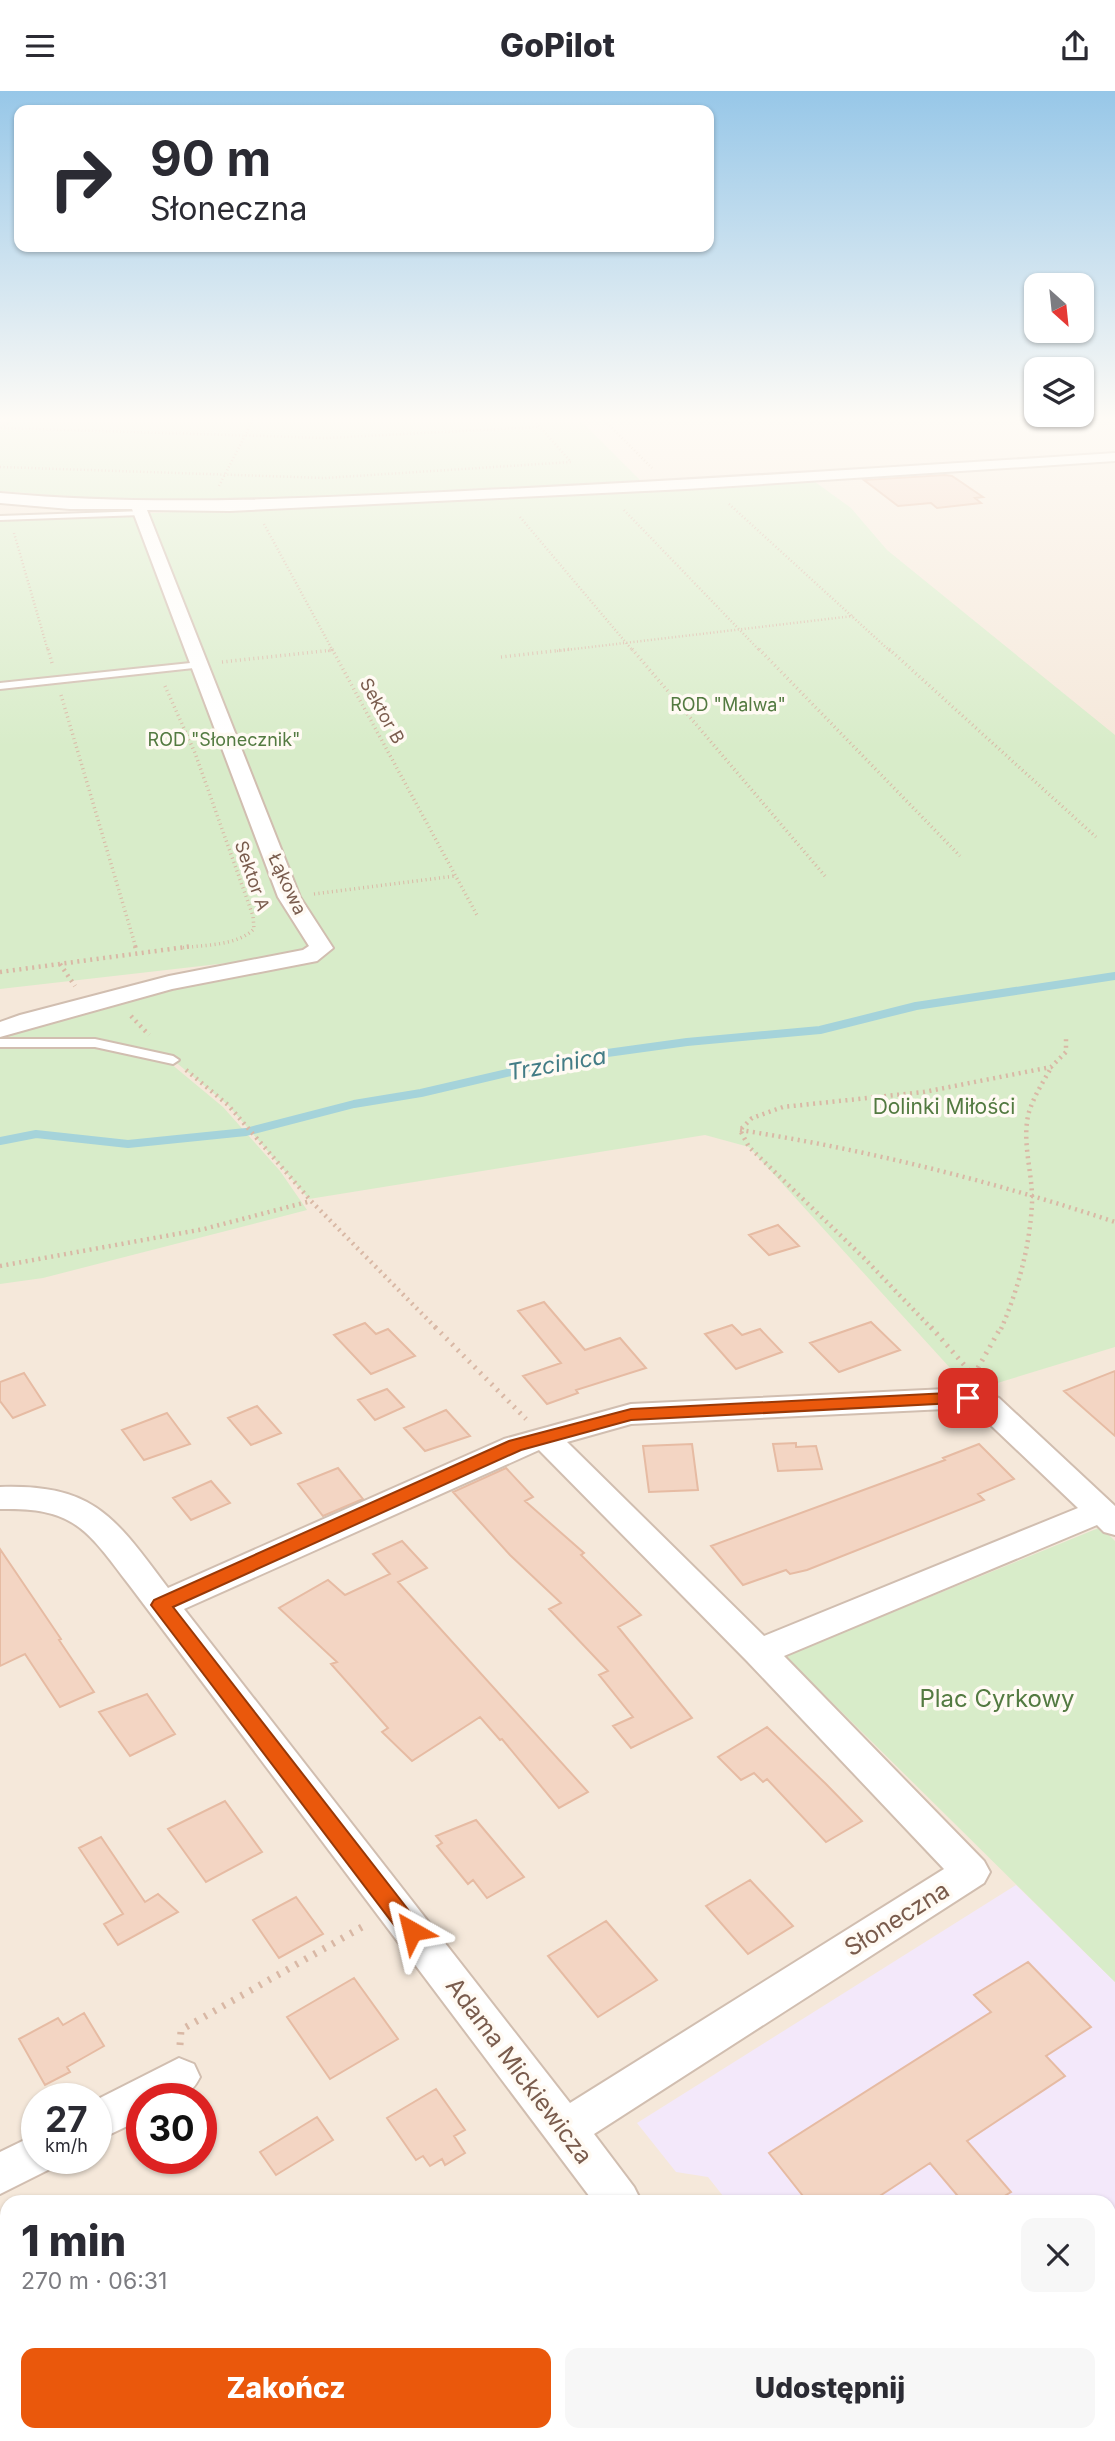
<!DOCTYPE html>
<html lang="pl">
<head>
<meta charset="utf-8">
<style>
	body { margin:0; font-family:Inter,sans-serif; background:#f7f7f7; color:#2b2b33; height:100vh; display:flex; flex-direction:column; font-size:26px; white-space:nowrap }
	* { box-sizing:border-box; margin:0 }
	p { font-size:23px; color:#7c7c81 }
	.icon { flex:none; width:38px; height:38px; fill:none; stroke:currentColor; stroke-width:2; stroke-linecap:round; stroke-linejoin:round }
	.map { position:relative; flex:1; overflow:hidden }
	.side { position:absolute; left:0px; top:2104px; width:1116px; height:247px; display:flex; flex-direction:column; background:#fff; border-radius:21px 21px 0 0; box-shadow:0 2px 5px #0004 }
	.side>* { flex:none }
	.top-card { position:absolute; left:14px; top:14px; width:700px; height:147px; border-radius:14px; box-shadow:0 2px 5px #0004; background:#fff; color:#2b2b33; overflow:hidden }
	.needle { width:46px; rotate:153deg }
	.fabs { position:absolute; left:1024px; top:182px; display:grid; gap:14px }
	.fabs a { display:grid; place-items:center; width:70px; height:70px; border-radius:14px; background:#fff; box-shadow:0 2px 5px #0004; font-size:35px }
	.speed { position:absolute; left:21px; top:1992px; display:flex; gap:14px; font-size:35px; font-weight:700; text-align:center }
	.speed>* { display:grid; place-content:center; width:91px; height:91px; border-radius:50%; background:#fff; box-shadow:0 2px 5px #0004; line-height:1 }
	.speed small { font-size:18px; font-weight:400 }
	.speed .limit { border:10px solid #d22; background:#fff; color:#111 }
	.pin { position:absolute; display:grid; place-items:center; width:60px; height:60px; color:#fff; margin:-30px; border-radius:14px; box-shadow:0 4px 10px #0006 }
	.me { position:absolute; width:77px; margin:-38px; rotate:323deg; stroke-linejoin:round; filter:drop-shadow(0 0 5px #0008) }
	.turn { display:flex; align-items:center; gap:24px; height:147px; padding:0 21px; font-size:32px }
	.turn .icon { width:91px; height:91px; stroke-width:2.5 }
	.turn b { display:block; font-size:49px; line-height:60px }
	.round { display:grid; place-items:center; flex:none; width:74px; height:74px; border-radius:14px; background:#f7f7f7 }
	.summary { display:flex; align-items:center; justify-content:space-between; height:119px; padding:0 21px }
	h1 { font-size:42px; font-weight:800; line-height:52px }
	.primary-button { display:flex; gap:14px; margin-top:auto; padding:14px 21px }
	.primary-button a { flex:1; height:80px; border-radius:14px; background:#ea580c; color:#fff; font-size:28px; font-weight:800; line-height:80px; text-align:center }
	.primary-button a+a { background:#f7f7f7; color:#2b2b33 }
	header { display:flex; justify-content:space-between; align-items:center; height:91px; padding:0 21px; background:#fff; font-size:32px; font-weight:800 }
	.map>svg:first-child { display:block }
	.residential { fill:#f5e8da; fill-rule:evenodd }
	.education { fill:#f3e8fa }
	.green { fill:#d8ecc9 }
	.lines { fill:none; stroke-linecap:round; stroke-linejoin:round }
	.stream { stroke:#a5d3da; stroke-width:8 }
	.building { fill:#f3d5c3; stroke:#e6bba3; stroke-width:2 }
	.service-casing { stroke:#d1beb0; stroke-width:4 }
	.minor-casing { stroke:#d1beb0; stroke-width:4 }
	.path-far4 { stroke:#d9b8a5; stroke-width:2.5; stroke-dasharray:1 2.5; stroke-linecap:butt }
	.path-far3 { stroke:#d9b8a5; stroke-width:3.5; stroke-dasharray:1 3.5; stroke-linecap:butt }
	.path-far2 { stroke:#d9b8a5; stroke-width:4.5; stroke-dasharray:2 4.5; stroke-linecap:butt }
	.path-far1 { stroke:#d9b8a5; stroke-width:5; stroke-dasharray:2 6; stroke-linecap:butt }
	.path { stroke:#d9b8a5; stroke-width:7; stroke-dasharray:2.5 8; stroke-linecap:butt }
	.service { fill:#fff; fill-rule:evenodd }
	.minor { fill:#fff; fill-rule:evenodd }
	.route { fill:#ea580c; stroke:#983908; stroke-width:2 }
	.labels { text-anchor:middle; stroke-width:7; stroke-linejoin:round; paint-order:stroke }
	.far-park-label { font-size:18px; fill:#537a41; stroke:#fffaf3 }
	.far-street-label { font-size:18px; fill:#7a5c4d; stroke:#fffaf3 }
	.park-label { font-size:21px; fill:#537a41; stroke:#fffaf3 }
	.water-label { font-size:23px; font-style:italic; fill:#437c86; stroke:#fffaf3 }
	.near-park-label { font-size:24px; fill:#537a41; stroke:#fffaf3 }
	.near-street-label { font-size:24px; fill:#7a5c4d; stroke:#fffaf3 }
</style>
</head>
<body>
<header><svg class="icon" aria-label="menu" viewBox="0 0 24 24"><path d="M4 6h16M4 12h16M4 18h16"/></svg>GoPilot<svg class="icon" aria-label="share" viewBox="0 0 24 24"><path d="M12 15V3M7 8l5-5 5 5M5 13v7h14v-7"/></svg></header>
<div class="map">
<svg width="1115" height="2350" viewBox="0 0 1115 2350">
	<rect width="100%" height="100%" fill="#fdf6ec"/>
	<path class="residential" d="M0,327H1115V2350H0ZM37,2007H96V2067H37ZM142,2007H201V2067H142ZM7,2110H1110V2343H7Z"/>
	<path class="education" d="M1016,1794L1115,1891V2220L1110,2224V2110H727L708,2086L676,2081L637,2032Z"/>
	<path class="green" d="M11,327H578L641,390L249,410L118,409L0,400V334Z
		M811,388L851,417L887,459L1115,644V1256L971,1300L749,1056L705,1044L309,1108L228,1014L173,969L95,952H0V939L315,862L0,898V430Z
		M0,956L96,958L170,972L223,1016L280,1080L307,1119L43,1187L0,1193Z
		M1101,1436L1115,1450V1891L785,1565Z"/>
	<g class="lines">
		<path class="stream" d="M0,1050L36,1043L128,1053L246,1041L354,1013L421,1002L571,967L687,951L820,939L916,915L1115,885"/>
	</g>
	<path class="building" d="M945,384L952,385L983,406L975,407L981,412L937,417L931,412L898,415L864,389Z
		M778,1134L799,1155L769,1164L749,1144Z
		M544,1211L585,1259L620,1247L646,1277L576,1299L578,1302L547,1313L523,1285L561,1272L518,1220Z
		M871,1231L900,1259L839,1281L810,1252Z
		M365,1232L376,1243L388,1238L415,1265L371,1283L334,1244Z
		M732,1234L742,1244L760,1238L782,1261L736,1278L705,1243Z
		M1115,1280V1345L1064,1300Z
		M24,1282L45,1314L13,1327L0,1310V1291Z
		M387,1298L404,1316L375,1329L358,1309Z
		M257,1315L281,1342L251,1354L228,1327Z
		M446,1319L470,1345L425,1360L404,1337Z
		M167,1322L190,1353L144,1369L122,1339Z
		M796,1352V1356L816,1355L822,1378L778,1380L773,1353Z
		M692,1353L698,1399L649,1401L643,1355Z
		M979,1353L1014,1388L978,1403L984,1409L807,1479L790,1483L786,1479L743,1494L711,1455L945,1369L943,1367Z
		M338,1377L363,1408L323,1425L298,1393Z
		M506,1377L533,1406L525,1410L584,1462L581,1464L641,1524L618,1536L692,1627L631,1657L613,1635L633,1626L599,1584L608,1580L549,1518L561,1512L510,1464L453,1401Z
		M211,1390L230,1412L191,1429L173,1407Z
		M402,1450L427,1477L398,1491L588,1701L559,1717L502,1648L500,1649L480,1626L412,1670L382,1641L388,1637L331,1573L337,1571L279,1517L328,1489L345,1504L390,1483L373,1463Z
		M0,1458L61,1548L59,1549L94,1601L60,1616L25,1563L0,1575Z
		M147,1603L175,1643L130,1665L99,1621Z
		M767,1636L826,1693L862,1730L826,1751L767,1688L763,1691L754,1682L741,1689L718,1666Z
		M225,1710L262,1761L206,1791L168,1738Z
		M476,1729L524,1786L487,1807L473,1789L468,1793L437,1755L442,1752L436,1745Z
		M101,1746L145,1811L158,1803L178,1821L118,1854L104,1833L123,1823L79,1757Z
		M750,1789L793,1835L748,1863L706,1815Z
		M296,1806L323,1843L279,1867L253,1829Z
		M606,1830L657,1889L598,1926L548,1865Z
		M1028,1871L1091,1936L1046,1965L1065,1985L967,2050L1011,2101L996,2110H962L930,2072L872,2110H807L769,2062L991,1921L974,1904Z
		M354,1887L398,1948L330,1988L287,1926Z
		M84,1922L104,1955L67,1976L70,1981L45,1994L19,1948L58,1927L63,1934Z
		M436,1998L465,2039L454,2045L465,2062L445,2074L442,2068L430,2075L423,2065L416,2069L387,2027Z
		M317,2026L333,2049L276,2084L260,2061Z"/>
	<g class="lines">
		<defs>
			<path id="service" d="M144,420L145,422L141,424L0,429V425Z
				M200,571L203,572V576L0,598V592Z
				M0,948H95L173,965L179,969L173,973L95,956H0Z"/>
			<path id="minor" d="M1115,362V370L686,398L229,420L147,419L300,806L333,857L317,870L172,898L0,946V931L20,924L169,885L303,859L309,855L278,806L132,418H70L0,412V402C155,416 310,407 465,400C682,390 898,376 1115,362Z
				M968,1297L999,1307L1115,1415V1444L1104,1441L1097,1434L784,1565L984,1770L990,1781L984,1792L594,2043L634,2096L641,2110H593L130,1495C87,1439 75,1416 0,1418V1396C95,1393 115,1427 168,1497L504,1348L631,1313ZM966,1317L977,1321L1078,1417L764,1545L567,1351L631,1333ZM539,1359L747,1570L944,1778L570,2012L184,1518Z
				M179,1967L194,1973L200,1986C187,2013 168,2007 142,2007V2028L96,2050V2009Z
				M37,2043V2067H57L52,2077L0,2103V2061Z
				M773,2343H823L826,2350H776Z"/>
		</defs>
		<use href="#service" class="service-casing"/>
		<use href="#minor" class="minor-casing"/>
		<path class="path-far4" d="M602,327L652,377
			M1,337L327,347L539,336
			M1,337L16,327
			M0,376L325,387L571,371L532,327
			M219,395L254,327
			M729,413L890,560
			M624,419L760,560
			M520,426L633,560
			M264,433L333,560
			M14,442L48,560
			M328,560L333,559
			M557,560L853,525"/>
		<path class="path-far3" d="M48,558L52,572
			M332,558L478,826
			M632,558L825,785
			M759,558L960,765
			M889,558L1096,746
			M501,566L572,558
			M222,571L333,559
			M165,595L195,662L253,825L254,838C237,855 203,854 180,857
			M61,604L136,857
			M314,803L455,785"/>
		<path class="path-far2" d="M135,855L137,861
			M60,873L75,895
			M0,881L193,855
			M131,925L149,944
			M186,979L228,1014L311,1110L437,1238
			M740,1039C868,1059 992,1090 1115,1131
			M0,1175L204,1138L311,1110
			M932,1238L864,1167L749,1056L740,1039L752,1027L783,1016L924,1001L1051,976L1066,961V945
			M1001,1238C1018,1199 1030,1155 1032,1112C1033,1082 1021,1050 1029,1021C1034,1005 1043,991 1051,977"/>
		<path class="path-far1" d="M435,1236L526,1328
			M931,1236L973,1284
			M974,1284L1001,1236"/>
		<path class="path" d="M180,1954L181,1939L362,1836"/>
		<use href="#service" class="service"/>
		<use href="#minor" class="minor"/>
	</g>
	<linearGradient id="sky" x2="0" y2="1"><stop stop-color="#97c7e8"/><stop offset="0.5" stop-color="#fefbf6"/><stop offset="1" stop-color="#fefbf6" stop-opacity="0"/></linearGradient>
	<rect width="1115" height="656" fill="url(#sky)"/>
	<path class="route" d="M968,1301L974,1303L977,1307L974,1311L631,1329L521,1359L173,1516L420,1834L423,1840L420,1847L412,1849L404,1847L151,1514L154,1509L509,1350L631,1318Z"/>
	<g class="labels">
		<g class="far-park-label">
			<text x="728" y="620">ROD "Malwa"</text>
			<text x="224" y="655">ROD "Słonecznik"</text>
		</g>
		<g class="far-street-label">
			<text transform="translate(382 620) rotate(61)" y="6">Sektor B</text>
			<text transform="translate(252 785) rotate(71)" y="6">Sektor A</text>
			<text transform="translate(287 793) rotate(65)" y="6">Łąkowa</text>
		</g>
		<g class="park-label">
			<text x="944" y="1023">Dolinki Miłości</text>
		</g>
		<g class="water-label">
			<text transform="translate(557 973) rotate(-10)" y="8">Trzcinica</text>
		</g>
		<g class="near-park-label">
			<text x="997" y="1616">Plac Cyrkowy</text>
		</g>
		<g class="near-street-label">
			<text transform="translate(897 1828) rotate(-32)" y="8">Słoneczna</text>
			<text transform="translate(519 1980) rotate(53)" y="8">Adama Mickiewicza</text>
		</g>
	</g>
</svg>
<div class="fabs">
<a><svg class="needle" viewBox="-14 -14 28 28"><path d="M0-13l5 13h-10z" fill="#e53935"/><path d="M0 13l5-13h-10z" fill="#7c7c81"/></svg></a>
<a><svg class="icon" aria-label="layers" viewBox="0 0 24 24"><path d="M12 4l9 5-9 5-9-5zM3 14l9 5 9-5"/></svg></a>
</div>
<div class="speed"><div>27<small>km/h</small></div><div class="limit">30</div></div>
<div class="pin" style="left:968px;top:1307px;background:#d93025"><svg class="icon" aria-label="arrive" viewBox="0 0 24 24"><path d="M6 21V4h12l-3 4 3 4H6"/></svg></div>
<svg class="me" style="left:412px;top:1840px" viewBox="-20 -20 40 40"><path d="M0-17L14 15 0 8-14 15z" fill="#ea580c" stroke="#fff" stroke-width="4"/></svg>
<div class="top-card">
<div class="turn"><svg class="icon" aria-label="right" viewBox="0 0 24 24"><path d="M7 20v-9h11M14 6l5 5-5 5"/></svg><div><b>90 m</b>Słoneczna</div></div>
</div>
<section class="side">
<div class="summary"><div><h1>1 min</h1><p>270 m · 06:31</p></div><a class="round"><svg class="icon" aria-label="close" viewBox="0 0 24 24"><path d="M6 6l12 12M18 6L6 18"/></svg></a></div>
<div class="primary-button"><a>Zakończ</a><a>Udostępnij</a></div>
</section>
</div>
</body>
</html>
